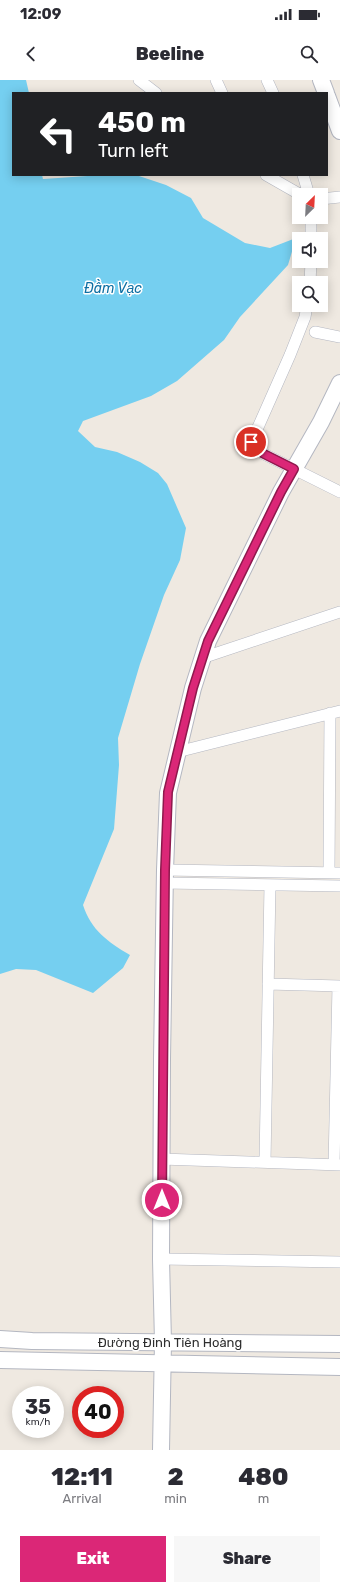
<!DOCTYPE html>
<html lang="en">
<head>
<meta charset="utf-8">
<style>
	body { margin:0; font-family:Rubik,sans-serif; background:#f7f7f7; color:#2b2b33; height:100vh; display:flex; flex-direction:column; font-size:15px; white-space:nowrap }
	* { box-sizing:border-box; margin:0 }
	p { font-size:13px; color:#7c7c81 }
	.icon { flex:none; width:22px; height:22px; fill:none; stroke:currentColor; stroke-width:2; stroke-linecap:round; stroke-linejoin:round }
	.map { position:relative; height:1370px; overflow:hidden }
	.panel { display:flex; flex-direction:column; background:#fff; flex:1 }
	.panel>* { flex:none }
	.banner { position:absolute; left:12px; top:12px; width:316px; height:84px; border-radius:0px; box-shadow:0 2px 10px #0003; background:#202124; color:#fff; overflow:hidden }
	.needle { width:26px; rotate:24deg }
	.fabs { position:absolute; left:292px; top:108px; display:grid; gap:8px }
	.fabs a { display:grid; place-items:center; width:36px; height:36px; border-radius:0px; background:#fff; box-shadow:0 2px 10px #0003; font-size:20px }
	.speed { position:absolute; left:12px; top:1306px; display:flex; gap:8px; font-size:20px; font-weight:700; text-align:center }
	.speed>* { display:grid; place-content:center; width:52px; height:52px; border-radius:50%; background:#fff; box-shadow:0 2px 10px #0003; line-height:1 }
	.speed small { font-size:10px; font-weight:400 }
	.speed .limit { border:6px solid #d22; background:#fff; color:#111 }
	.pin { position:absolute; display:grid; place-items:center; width:34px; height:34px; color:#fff; margin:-17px; border:2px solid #fff; border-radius:50%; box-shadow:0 1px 4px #0007 }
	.me { position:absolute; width:44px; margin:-22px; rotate:0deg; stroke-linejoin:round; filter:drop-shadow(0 0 3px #0008) }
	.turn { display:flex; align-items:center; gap:14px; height:84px; padding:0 20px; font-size:18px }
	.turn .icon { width:52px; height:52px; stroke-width:2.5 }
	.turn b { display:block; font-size:28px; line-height:34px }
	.eta { display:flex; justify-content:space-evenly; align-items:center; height:68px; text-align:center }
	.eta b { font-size:24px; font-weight:800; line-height:28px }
	.button { display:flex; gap:8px; margin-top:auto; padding:8px 20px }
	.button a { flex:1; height:46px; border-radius:0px; background:#db2777; color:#fff; font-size:16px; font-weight:800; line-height:46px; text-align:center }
	.button a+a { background:#f7f7f7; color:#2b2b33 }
	.status { display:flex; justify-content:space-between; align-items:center; height:28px; padding:0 20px; background:#fff; direction:ltr }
	.status svg { height:11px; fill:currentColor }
	header { display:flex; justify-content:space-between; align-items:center; height:52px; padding:0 20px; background:#fff; font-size:18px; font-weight:800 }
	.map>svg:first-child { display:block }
	.water { fill:#75cff0 }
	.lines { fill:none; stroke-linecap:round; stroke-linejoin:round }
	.street-casing { stroke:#b4b7c1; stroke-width:12 }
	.secondary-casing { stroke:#b4b7c1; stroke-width:18 }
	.street { stroke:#fff; stroke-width:11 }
	.secondary { stroke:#fff; stroke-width:16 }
	.route-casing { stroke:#8e194d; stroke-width:10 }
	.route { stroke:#db2777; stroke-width:7 }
	.labels { text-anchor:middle; stroke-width:3; stroke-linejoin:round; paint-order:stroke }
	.street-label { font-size:13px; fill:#2e2e2e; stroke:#fff }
	.water-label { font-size:14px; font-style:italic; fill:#0d6fa3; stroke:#fff }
</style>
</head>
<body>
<div class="status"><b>12:09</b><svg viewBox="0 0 49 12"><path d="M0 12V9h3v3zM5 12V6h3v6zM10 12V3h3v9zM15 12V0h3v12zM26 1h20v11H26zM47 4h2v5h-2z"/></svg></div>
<header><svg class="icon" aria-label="back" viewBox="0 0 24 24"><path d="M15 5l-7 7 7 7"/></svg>Beeline<svg class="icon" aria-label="search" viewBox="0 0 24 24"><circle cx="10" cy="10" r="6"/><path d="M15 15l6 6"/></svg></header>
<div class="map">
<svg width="340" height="1370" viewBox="0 0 340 1370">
	<rect width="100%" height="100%" fill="#efe9e1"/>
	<path class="water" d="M0,0H26L29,13H13V95H42L43,99L102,95H136L166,105L191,118L203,138L245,163L270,168L296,158L288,185L240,237L224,260L177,301L151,316L83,341L78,351L95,367L117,372L140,382L158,393L167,404L186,448L180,480L164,515L140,584L118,658L119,685L114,749L83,825C91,850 108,862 130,875L123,888L93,913L36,890L16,889L0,894Z"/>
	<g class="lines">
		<defs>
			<path id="street" d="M139,0L156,13
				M216,0L222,13
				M267,0L273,13
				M266,95L301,115
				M303,95L309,115
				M321,119L340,117
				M311,137V159
				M310,203L311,181
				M307,225L305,237L290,275L251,363L252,366L256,370L340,412
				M315,252L340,257
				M202,578L340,532
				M177,672L340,631
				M165,790L340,793
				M329,793L330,633
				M165,803L340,806
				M268,904L340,906
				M161,1079L340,1085
				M265,1082L270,805
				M334,1085L338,906
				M161,1179L340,1182"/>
			<path id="secondary" d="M321,0L326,13
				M327,16L340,51
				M0,1259L32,1261L340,1264
				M0,1280L340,1287
				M161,1370L163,1262L161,1179L162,979L165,790L168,713L193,608L208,561L281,412L321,342L340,303"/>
		</defs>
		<use href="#street" class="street-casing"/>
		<use href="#secondary" class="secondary-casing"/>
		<use href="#street" class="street"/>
		<use href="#secondary" class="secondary"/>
	</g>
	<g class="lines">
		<defs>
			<path id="route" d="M162,1120L165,790L168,712L193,608L208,561L281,412L294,389L256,370L252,366L251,362"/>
		</defs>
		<use href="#route" class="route-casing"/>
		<use href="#route" class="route"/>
	</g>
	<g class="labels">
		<g class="street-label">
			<text x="170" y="1267">Đường Đinh Tiên Hoàng</text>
		</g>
		<g class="water-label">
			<text x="113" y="213">Đầm Vạc</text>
		</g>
	</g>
</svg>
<div class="fabs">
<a><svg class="needle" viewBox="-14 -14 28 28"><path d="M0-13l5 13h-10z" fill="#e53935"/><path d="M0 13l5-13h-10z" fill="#7c7c81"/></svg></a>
<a><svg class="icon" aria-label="sound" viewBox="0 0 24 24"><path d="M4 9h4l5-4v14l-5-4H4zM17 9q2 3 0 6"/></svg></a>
<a><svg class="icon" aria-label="search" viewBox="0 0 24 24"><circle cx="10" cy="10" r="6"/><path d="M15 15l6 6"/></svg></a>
</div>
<div class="speed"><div>35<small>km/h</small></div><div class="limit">40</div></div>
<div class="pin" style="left:251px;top:362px;background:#d93025"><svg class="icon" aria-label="arrive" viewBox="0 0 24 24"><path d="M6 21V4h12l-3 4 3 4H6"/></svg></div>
<svg class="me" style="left:162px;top:1120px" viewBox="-20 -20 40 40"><circle r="17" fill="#db2777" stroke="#fff" stroke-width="3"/><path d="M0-11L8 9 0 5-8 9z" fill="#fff"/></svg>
<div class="banner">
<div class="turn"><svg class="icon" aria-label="left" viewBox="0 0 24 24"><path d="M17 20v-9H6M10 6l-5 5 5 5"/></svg><div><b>450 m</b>Turn left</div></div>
</div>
</div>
<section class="panel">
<div class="eta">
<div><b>12:11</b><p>Arrival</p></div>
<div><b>2</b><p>min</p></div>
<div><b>480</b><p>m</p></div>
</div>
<div class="button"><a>Exit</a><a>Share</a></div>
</section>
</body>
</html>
